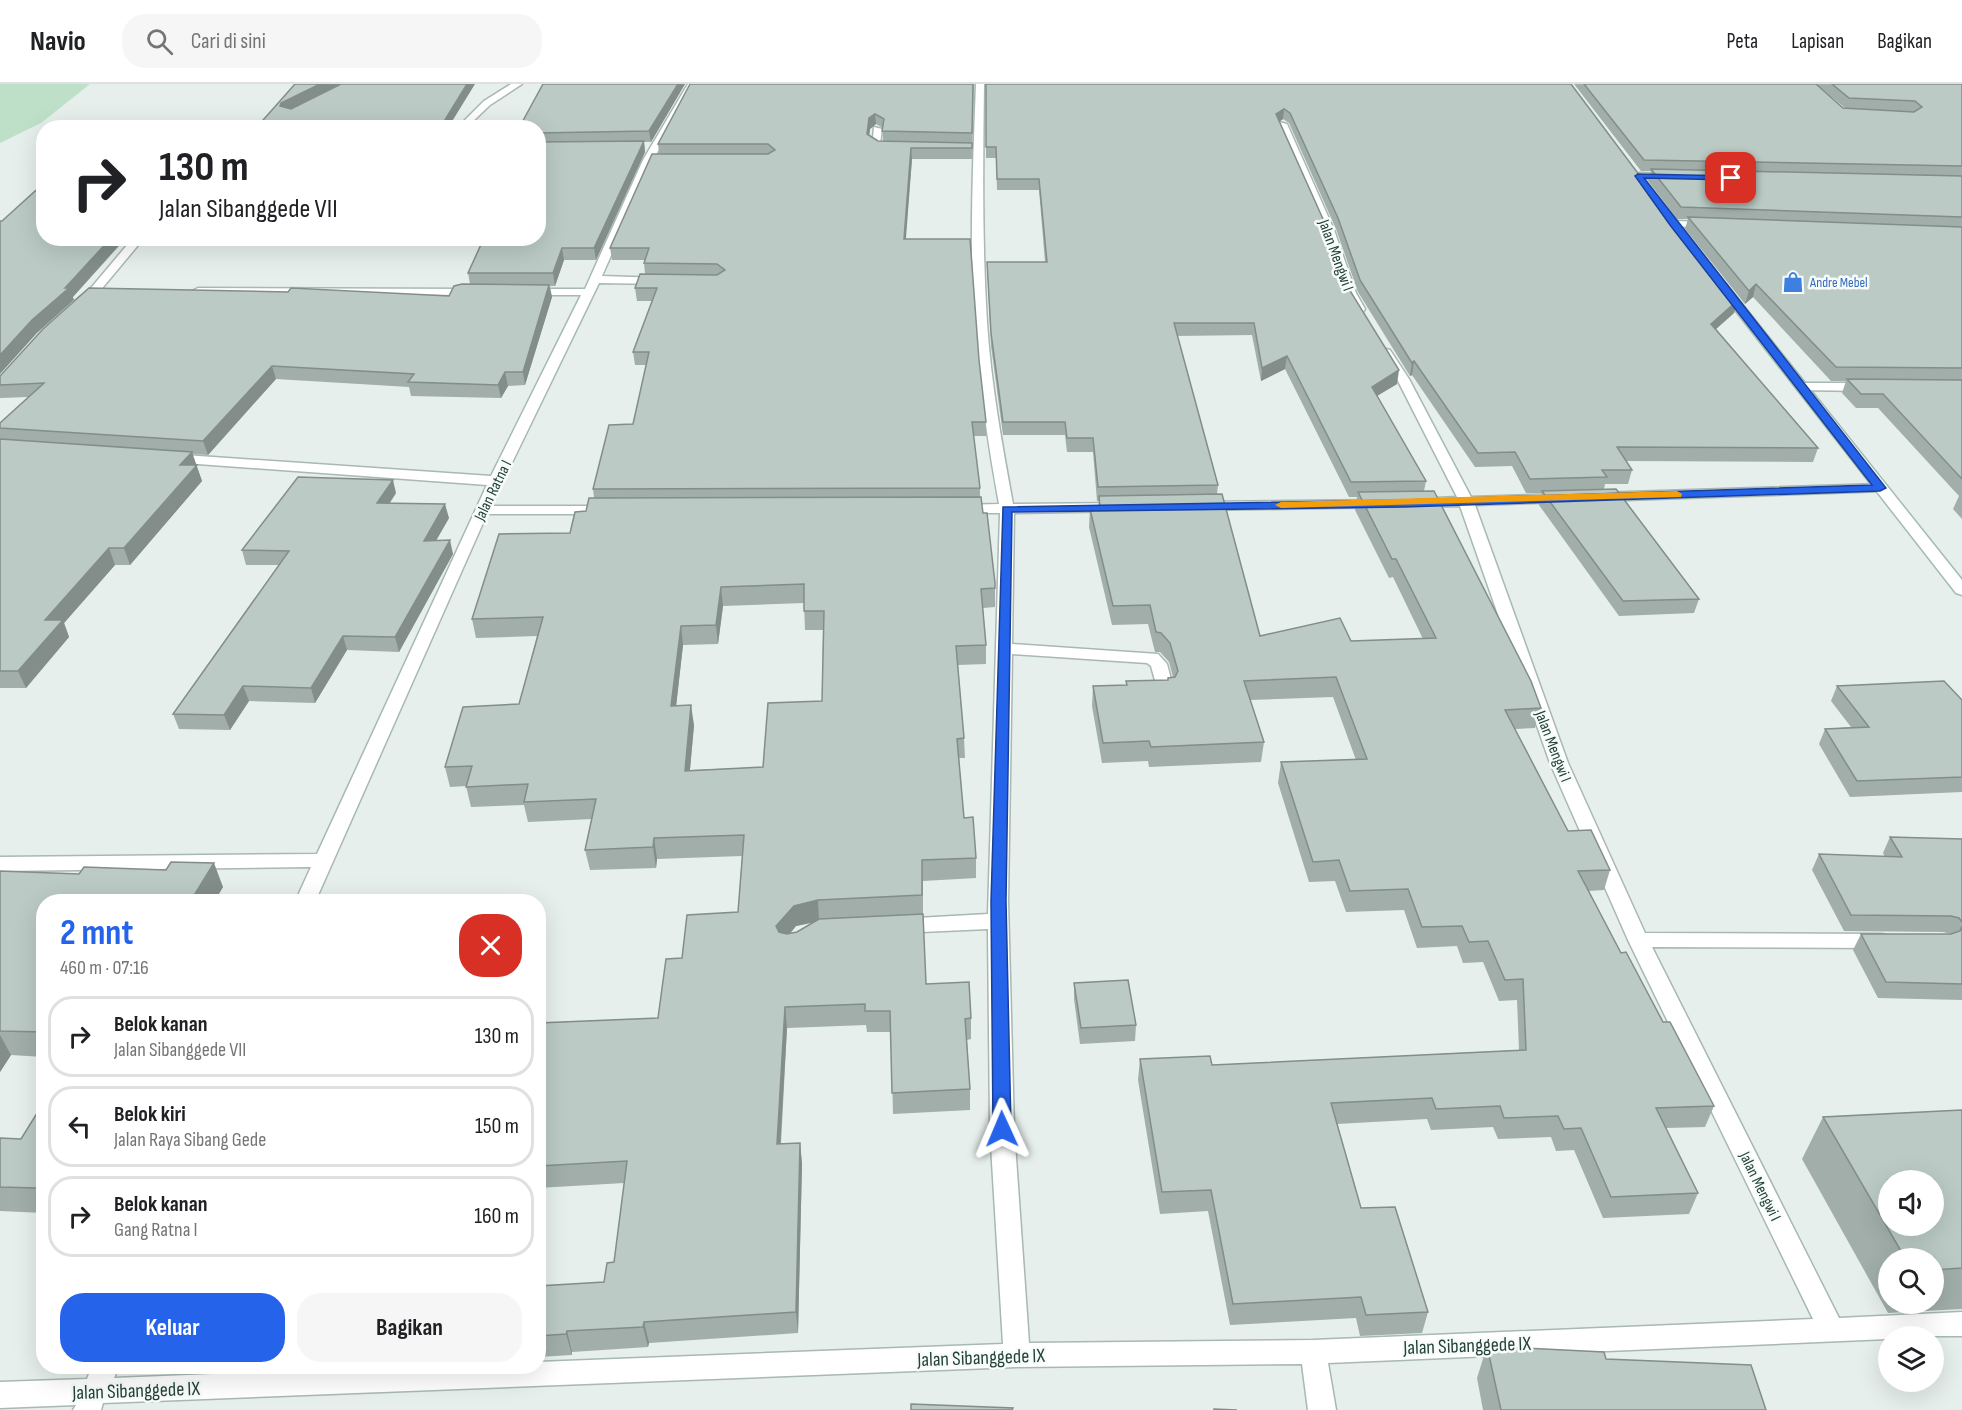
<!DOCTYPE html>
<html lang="id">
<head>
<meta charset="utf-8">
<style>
	body { margin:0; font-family:"Sofia Sans Condensed",sans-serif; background:#f6f6f6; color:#202124; height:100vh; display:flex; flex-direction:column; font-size:22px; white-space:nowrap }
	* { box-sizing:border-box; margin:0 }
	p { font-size:20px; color:#757577 }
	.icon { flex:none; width:33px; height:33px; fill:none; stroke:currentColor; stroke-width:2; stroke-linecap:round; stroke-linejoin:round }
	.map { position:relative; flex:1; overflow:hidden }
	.details { position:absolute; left:36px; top:810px; width:510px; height:480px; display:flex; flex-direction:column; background:#fff; border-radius:24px; box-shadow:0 6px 24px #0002 }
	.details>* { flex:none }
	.guide { position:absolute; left:36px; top:36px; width:510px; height:126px; border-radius:24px; box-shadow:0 6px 24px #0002; background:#fff; color:#202124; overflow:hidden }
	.buttons { position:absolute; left:1878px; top:1086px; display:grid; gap:12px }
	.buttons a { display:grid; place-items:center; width:66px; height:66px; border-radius:50%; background:#fff; box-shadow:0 6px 24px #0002; font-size:30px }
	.pin { position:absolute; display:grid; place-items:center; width:51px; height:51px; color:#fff; margin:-26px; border-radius:12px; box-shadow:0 3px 9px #0006 }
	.me { position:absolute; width:66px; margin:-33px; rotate:359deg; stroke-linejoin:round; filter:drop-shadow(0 0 4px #0008) }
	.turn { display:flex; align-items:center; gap:21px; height:126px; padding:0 24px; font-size:27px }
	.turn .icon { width:78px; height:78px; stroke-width:2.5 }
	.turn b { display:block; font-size:42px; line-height:51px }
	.round { display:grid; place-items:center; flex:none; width:63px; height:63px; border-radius:24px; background:#f6f6f6 }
	.headline { display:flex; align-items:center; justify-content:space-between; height:102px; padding:0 24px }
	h1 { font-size:36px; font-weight:700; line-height:45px; color:#2563eb }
	.primary-button { display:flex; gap:12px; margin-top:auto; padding:12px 24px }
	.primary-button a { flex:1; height:69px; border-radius:24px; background:#2563eb; color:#fff; font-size:24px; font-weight:700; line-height:69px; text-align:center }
	.primary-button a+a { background:#f6f6f6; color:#202124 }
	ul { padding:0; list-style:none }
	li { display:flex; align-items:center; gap:18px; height:81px; margin:0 12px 9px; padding:0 12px; border:3px solid #e0e0e0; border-radius:24px }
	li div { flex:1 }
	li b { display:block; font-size:22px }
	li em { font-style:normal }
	header { display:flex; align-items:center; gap:36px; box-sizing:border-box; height:84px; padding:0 30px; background:#fff; border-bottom:2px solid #e0e0e0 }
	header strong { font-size:28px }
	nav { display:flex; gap:33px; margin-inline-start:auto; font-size:21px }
	.search { width:420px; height:54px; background:#f6f6f6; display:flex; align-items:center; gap:15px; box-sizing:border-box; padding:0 21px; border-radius:24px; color:#757577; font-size:22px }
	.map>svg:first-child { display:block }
	.green { fill:#bfe0c8 }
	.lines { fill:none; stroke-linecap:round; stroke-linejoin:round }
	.lane-casing { stroke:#a8b8b2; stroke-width:3 }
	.street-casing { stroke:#a8b8b2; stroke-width:3 }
	.secondary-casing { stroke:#a4bbb3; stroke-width:3 }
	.lane { fill:#fff; fill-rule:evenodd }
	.street { fill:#fff; fill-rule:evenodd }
	.secondary { fill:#fff; fill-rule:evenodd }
	.wall { fill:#a1aea9; fill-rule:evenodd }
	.shaded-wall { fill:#838d89 }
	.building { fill:#bbcac4; stroke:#838d89; stroke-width:1.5; fill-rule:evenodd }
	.route { fill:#2563eb; stroke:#184099; stroke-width:1.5 }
	.slow { fill:#f59e0b }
	.labels { text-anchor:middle; stroke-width:5; stroke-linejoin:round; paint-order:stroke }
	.far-shop-label { font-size:14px; fill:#366cbe; stroke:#f7fbf9; text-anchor:start }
	.street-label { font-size:16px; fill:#24423a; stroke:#f7fbf9 }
	.near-street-label { font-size:20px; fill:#24423a; stroke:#f7fbf9 }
</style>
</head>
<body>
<header>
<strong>Navio</strong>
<div class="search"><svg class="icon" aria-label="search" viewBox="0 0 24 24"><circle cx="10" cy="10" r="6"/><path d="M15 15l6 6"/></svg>Cari di sini</div>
<nav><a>Peta</a><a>Lapisan</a><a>Bagikan</a></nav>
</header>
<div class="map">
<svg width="1962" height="1326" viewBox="0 0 1962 1326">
	<rect width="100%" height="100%" fill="#e6efeb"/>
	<path class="green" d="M0,0H90L41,39L0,59Z"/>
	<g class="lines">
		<defs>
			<path id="lane" d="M1673,137L1711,138L1716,141L1711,144L1669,142V138Z"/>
			<path id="street" d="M511,0H522L490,21L466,44H457L484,17Z
				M688,0H696L653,76L602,192L662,194L668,197L662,200L599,199L491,422H610L617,426L610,430H487L315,818H295L311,783L0,787V773L317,770L487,401L170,378L163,374L170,370L491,392L581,211H528L522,208L528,205H585L643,76Z
				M976,0H984C983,80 982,159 987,238C991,300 1002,360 1013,420L1123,419L1130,423L1123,427L1014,429L1012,560L1158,570L1167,580L1174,607L1171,611H1159L1151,582L1147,579L1012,570L1008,817L1014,1045L1029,1259L1313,1256L1813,1235L1628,856L1550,679L1460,422L1417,423L1410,419L1417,415L1457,413L1397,295L1380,269L1386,265L1390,266L1409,295L1471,413L1564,410L1571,414L1564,418L1475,421L1568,679L1645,849L1882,850L1889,852L1892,857L1889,862L1882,864L1652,863L1839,1234L1962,1228V1252H1888V1255L1328,1279L1336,1326H1308L1302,1280L1017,1283L103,1319L101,1326H73L76,1321L0,1324V1298L87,1295L92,1282H119L114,1294L411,1282H538V1278L1003,1260L990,1045L988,845L899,849L892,847L889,842L892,837L899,835L988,830L1000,429H958L951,425L958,421L999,420C988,361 980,303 975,243C969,162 973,81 976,0Z
				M1279,38L1287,40L1334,146L1356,209L1365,225L1363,228H1355L1344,209L1324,146L1277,40Z
				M874,43L882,45L880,60L895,62V66L872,64Z
				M1639,89L1672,90L1677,93L1672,96L1635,94L1634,92Z
				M133,154H144L99,208L83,223H75V217L91,204Z
				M198,204L473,205L479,208L473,211L194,209L192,207Z
				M1803,299H1867L1873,303L1867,307L1798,306L1797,303L1798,300Z
				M1880,400L1885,401L1887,404L1885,407L1597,417L1590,413L1597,409Z
				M1381,416L1386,417L1388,420L1386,423L1201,426L1194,422L1201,418Z"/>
			<path id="secondary" d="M1722,199L1726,200L1962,496V511L1956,509L1718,204L1716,202Z"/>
		</defs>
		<use href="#lane" class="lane-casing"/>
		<use href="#street" class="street-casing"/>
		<use href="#secondary" class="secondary-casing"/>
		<use href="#lane" class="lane"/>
		<use href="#street" class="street"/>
		<use href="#secondary" class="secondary"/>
	</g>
	<path class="wall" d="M543,0H685L651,58H644L645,68L596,176H564L555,202H550L552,213L525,301L508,302L501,314L411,312L409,303L276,295L208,371L192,370L202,397L130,481H115L64,539L69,553L26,604H0V339L28,313L0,314V292L449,212L470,200L468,189L538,154V44Z
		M974,0L972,75H912L905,155L979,276L986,338V352H973L980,404V413L995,499V523L983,524L986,561V580L958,581L964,654L965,674H959L964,734L976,774V794L923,797V830L926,900L971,934V955L967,956L970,1005V1026L893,1030L891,948H867L866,941L787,944L781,1060L800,1059L802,1080L798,1249L649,1259L648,1263L572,1268V1271L538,1273V1202L604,1198L614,1178L624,1099L538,1104V922L543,939L658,934L682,874L738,828L742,772L657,775L656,784L590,786L585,766L592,735L528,738L524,721L471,723L466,702L450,703L445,683L519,620L537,552L476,554L472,535L570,449L586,427L594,414L593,405L633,340L646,281H635L633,268L652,217H637L635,204L645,190L644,179L645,176H612L610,164L659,70L658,60ZM876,40L883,44V57H878L869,51L870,45ZM804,519L805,546H823L822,617L763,683L690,686L694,641L676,622L683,561L718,560L723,522ZM812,839L797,848L790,850L796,842Z
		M986,0H1571L1670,132L1738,216L1734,229L1716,245L1818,364L1813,378L1626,377L1632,386L1628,400H1605L1604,405L1699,515L1694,529L1619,532L1539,421L1542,409H1526L1512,382L1475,383L1412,291L1410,292L1358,208L1336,145L1289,39L1283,35L1279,38L1344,197L1397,300L1377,312L1426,397L1424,407L1541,624L1535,644L1515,645L1568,747L1610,786L1604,806L1589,807L1621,869L1714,1022L1705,1043L1666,1044L1698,1109L1689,1130L1603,1134L1574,1066L1556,1067L1551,1053L1498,1055L1493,1043L1431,1046L1427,1035L1337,1040L1361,1124L1428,1228L1422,1249L1360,1252L1356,1234L1230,1241L1208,1127L1160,1130L1138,996L1140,975L1212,981L1519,966L1517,916L1499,917L1483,878L1463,879L1457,862L1417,864L1404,826L1346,828L1335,797L1309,798L1278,699L1281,678L1356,676L1333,613L1250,616L1264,658L1261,678L1149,683L1148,677L1102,679L1092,622L1093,602L1126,601V597L1168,596V594L1173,593L1169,578L1160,568H1155L1148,540L1112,541L1089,443L1090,425H1098L1099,417H1097L1093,368H1067L1065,351H1003L991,262L987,178H1045L1039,106H997L996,74H986ZM1252,251L1261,297L1285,285L1349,413H1357L1355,426L1389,494L1393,493L1423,555L1351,557L1260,552L1217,410L1218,401L1177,252Z
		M1574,0H1816L1843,24H1845L1816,0H1962V435L1953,425L1959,412L1878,324H1856L1842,309L1846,297H1831L1753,213L1745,220L1685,145L1688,135H1677L1648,97L1651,87H1641Z
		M396,409L390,419L449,434L436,456L453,470L399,568L347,566L315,619L249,617L230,646L179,645L173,630L279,481H246L242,466Z
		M1837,602L1962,616V708L1850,713L1819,660L1825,645L1851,643L1831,617Z
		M1890,753L1962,755V916L1878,914L1853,866L1861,850H1951L1943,848L1844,847L1812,786L1819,770L1885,773L1883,769Z
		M0,787L223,803L214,818H44V973L11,971L0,988Z
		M1074,899L1136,941L1135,957L1080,960L1074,915Z
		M44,1018V1129L0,1127V1054L21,1055Z
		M1962,1026V1225L1888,1229L1802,1075L1823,1033ZM1888,1174H1934V1220H1888Z
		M1487,1262L1606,1275L1766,1326H1483L1477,1294Z"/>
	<path class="shaded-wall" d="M320,0H343L284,30L280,22L281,19Z
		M467,0H475L448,44H440Z
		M678,0H685L651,58L649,47Z
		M1284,25L1283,35L1275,41L1276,30Z
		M875,30L876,40L870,45L868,61L867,50L869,34Z
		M644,57L645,68L596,176L594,164Z
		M911,64L912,75L905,167L904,155Z
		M111,154H126L73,213L74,216L37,249L0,290V271L32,236L65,204Z
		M562,164L564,176L555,202L553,189Z
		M1756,200L1753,213L1745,220L1749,207Z
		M549,201L552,213L525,301L523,288Z
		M1738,216L1734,229L1707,253L1711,240Z
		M1287,272L1285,285L1261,297L1262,284Z
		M1414,277L1412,291L1410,292L1412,279Z
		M272,282L276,295L208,371L203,357Z
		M1399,286L1397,300L1370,316L1372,303Z
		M505,288L508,302L501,314L498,301Z
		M192,368L202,397L130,481L124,464L180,381Z
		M393,396L396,409L380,433L377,419Z
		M445,420L449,434L428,471L424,457Z
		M450,456L453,470L399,568L395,553Z
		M109,464L115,481L64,539L69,553L26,604L18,587L45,536Z
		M721,503L723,522L718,560L716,541Z
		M681,542L683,561L674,641L671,622Z
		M343,552L347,566L315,619L311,604Z
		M243,602L249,617L230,646L224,631Z
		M691,621L694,641L688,707L685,687Z
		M654,754L657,775L656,784L653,763Z
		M214,779L223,803L214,818H190Z
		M818,816L819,837L796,842L778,863L776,842L794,822Z
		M539,922L544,943L538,953Z
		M785,923L787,944L779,1082L777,1060Z
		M0,951L11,971L0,988Z
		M800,1059L802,1080L798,1249L796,1228Z
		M44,1093V1116L37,1104Z
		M644,1238L649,1259L648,1263L643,1243Z
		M567,1247L572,1268V1271L566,1250Z"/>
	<path class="building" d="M295,0H320L281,19L280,22L291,25L341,0H467L440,44H256Z
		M543,0H678L649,47L538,49V44H519Z
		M690,0H973L972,49L882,47L884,35L875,30L869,34L867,50L878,57L972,59V64H911L904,155H970L979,276L986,338H972L980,404L593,405L609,341L633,340L649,268H633L657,204H635L640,190L717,191L725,186L717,180L644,179L649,164H610L652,70H768L775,66L768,60H658Z
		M986,0H1571L1670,132L1738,216L1711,240L1818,364L1617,363L1632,386H1602L1607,393L1530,395L1515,368L1478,369L1414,277L1412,279L1360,196L1338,134L1290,29L1284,25L1276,30L1323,135L1344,197L1399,286L1372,303L1426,397L1351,398L1287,272L1262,284L1254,239H1174L1218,401L1098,403L1093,354H1067L1065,338H1003L991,249L987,178H1047L1039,95H997L996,63H986Z
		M1584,0H1816L1843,24L1914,28L1922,23L1915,17L1849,14L1832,0H1962V82L1644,76Z
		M644,57L594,164H562L553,189H468L484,154H538V58Z
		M1651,85L1962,92V133L1681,123Z
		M44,99V154H111L65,204H69L32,236L0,271V137H2Z
		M1688,133L1962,143V284L1836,283L1756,200L1749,207Z
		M462,200L549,201L523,288H505L498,301L408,298L414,290L272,282L203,357L0,344V339L44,299L0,301V292L43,245L89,204L288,208L291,204L449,212L454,202Z
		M1847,295L1962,296V395L1883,310H1861Z
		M0,355L192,368L180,381H197L124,464H109L45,536H63L18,587H0Z
		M298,393L393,396L377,419L445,420L424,457L450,456L395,553L343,552L311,604L243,602L224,631L173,630L289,467L242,466Z
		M1616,405L1699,515L1623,517L1542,407Z
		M1434,407L1531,597L1541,624L1505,626L1568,747L1591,746L1610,786L1578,787L1621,869L1626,868L1663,938H1670L1714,1022L1656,1024L1698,1109L1611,1113L1581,1044L1564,1045L1558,1032L1504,1034L1500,1022L1436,1025L1432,1014L1331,1019L1361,1124L1395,1123L1428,1228L1366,1231L1361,1213L1233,1220L1211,1106L1162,1108L1140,975L1210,972L1212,981L1526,966L1523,895L1505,896L1488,857L1469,858L1462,842L1422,843L1408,805L1350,807L1339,776L1313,778L1281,678L1367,675L1336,593L1244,597L1264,658L1151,663L1149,657L1103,659L1093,602L1127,601L1126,597L1168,596V594L1175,593L1178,587L1170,559L1161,549L1156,548L1150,521L1113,522L1090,425H1100L1099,412L1222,410L1260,552L1340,534L1351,557L1436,554L1396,475H1392L1358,408Z
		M981,413L983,429H987L995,499V504L981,505L986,561L956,562L964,654L957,655L964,734L973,733L976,774L922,776V811L818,816L794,822L776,842L779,848L787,850L797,848L819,835L923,830L926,900L969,898L971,934L965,935L970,1005L892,1009L890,927H865V920L785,923L777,1060L800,1059L796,1228L644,1238L643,1243L567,1247L566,1250L538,1252V1202L604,1198L607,1179L614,1178L627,1077L538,1082V939L658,934L666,875L682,874L687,831L738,828L744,751L654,754L653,763L585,766L596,715L524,718L528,700L466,703L472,682L445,683L463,623L519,620L543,533L472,535L499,450L570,449L575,428L586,427L589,414ZM804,500V527H824L822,617L768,619L763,683L685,687L691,621L671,622L681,542L716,541L721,503Z
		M1944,597L1962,616V693L1857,697L1825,645L1869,643L1837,602Z
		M1890,753L1962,755V838L1959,834L1951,832L1851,831L1819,770L1902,773Z
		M171,778L214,779L190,818H44V948L0,947V787L79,790L84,783L166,786Z
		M1962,842V900L1886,898L1861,850H1951L1960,847Z
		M1128,896L1136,941L1081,944L1074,899Z
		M44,1018V1093L37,1104L0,1103V1054L21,1055Z
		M1962,1026V1184L1934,1186V1174H1905L1823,1033ZM1888,1096H1934V1142H1888Z
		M1487,1262L1604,1268L1606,1275L1751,1281L1766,1326H1501Z
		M911,1320L1013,1324L1012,1326H911Z
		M1214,1325L1237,1326H1214Z"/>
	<path class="route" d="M1638,90L1734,92V95L1731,96L1644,94L1886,404L1880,407L1404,423L1012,428L1006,817L1011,1045L1009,1050L1002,1052L996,1050L993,1045L991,817L1003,423L1404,416L1872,401L1670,141L1635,92Z"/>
	<path class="slow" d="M1677,407L1682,410L1681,413L1281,424L1275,421L1281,418Z"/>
	<defs>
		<symbol id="shop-bare" viewBox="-9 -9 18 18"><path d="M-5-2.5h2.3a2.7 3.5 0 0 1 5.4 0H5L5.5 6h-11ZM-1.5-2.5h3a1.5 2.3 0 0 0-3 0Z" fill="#3f7fe0" stroke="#f7fbf9" stroke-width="2.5" paint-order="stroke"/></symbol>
	</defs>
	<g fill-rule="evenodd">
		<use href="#shop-bare" x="1778" y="183" width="30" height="30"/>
	</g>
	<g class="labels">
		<g class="far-shop-label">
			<text x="1810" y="203">Andre Mebel</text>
		</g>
		<g class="street-label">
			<text transform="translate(1337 171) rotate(70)" y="6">Jalan Mengwi I</text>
			<text transform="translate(492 406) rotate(-64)" y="6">Jalan Ratna I</text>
			<text transform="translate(1554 662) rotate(69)" y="6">Jalan Mengwi I</text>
			<text transform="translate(1761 1102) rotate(64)" y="6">Jalan Mengwi I</text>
		</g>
		<g class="near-street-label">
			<text transform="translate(1467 1261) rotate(-2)" y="7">Jalan Sibanggede IX</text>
			<text transform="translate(981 1273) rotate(-2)" y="7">Jalan Sibanggede IX</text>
			<text transform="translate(136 1306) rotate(-2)" y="7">Jalan Sibanggede IX</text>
		</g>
	</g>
</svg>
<div class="buttons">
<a><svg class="icon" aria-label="sound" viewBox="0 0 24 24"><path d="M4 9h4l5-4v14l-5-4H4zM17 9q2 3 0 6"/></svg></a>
<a><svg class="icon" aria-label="search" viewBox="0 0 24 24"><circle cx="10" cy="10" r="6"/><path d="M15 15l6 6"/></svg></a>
<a><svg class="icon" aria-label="layers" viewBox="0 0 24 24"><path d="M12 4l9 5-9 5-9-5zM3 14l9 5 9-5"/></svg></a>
</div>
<div class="pin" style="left:1731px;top:94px;background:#d93025"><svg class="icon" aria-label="arrive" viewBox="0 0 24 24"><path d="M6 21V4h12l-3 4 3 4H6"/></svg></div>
<svg class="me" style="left:1002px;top:1045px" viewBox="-20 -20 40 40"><path d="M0-17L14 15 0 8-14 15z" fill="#2563eb" stroke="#fff" stroke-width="4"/></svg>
<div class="guide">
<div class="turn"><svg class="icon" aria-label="right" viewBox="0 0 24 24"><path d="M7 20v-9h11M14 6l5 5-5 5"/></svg><div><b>130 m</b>Jalan Sibanggede VII</div></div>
</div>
<section class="details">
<div class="headline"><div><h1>2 mnt</h1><p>460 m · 07:16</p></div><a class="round" style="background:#d93025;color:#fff"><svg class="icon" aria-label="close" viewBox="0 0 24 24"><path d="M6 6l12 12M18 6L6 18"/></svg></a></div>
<ul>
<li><svg class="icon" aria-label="right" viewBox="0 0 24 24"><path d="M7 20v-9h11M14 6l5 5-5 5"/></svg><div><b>Belok kanan</b><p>Jalan Sibanggede VII</p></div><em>130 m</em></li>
<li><svg class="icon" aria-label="left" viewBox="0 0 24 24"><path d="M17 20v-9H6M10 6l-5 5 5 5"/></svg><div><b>Belok kiri</b><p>Jalan Raya Sibang Gede</p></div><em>150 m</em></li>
<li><svg class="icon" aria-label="right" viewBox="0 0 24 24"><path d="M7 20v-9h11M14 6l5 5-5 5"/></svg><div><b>Belok kanan</b><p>Gang Ratna I</p></div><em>160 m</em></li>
</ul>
<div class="primary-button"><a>Keluar</a><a>Bagikan</a></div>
</section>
</div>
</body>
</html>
